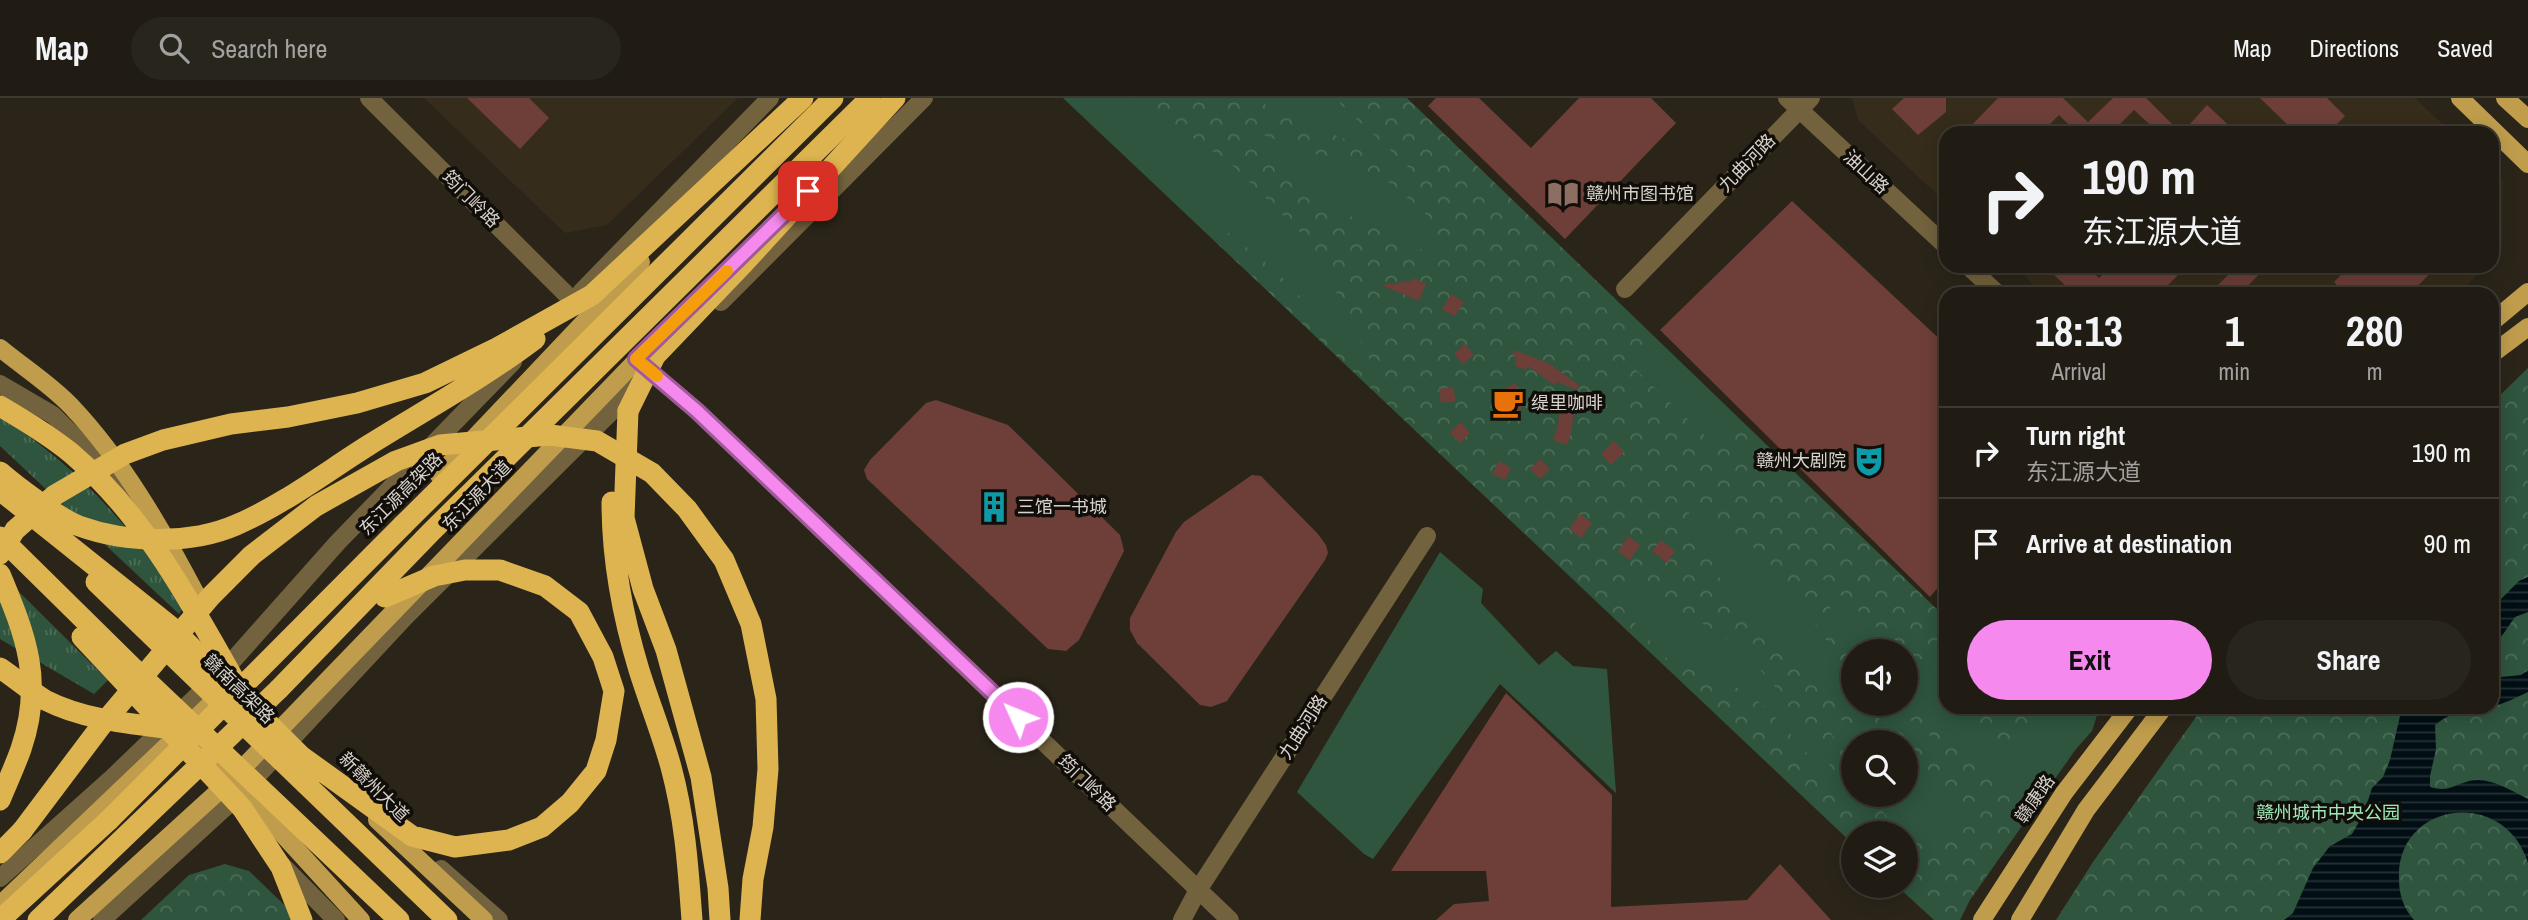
<!DOCTYPE html>
<html lang="en">
<head>
<meta charset="utf-8">
<style>
	body { margin:0; font-family:"Archivo Narrow","Noto Sans SC",sans-serif; background:#28251c; color:#f1f3f6; height:100vh; display:flex; flex-direction:column; font-size:26px; white-space:nowrap }
	* { box-sizing:border-box; margin:0 }
	p { font-size:23px; color:#a2a1a0 }
	.icon { flex:none; width:38px; height:38px; fill:none; stroke:currentColor; stroke-width:2; stroke-linecap:round; stroke-linejoin:round }
	.map { position:relative; flex:1; overflow:hidden }
	.details { position:absolute; left:1939px; top:189px; width:560px; height:427px; display:flex; flex-direction:column; background:#201c13; border-radius:21px; box-shadow:0 4px 18px #0003,0 0 0 2px #3d3a33 }
	.details>* { flex:none }
	.hud { position:absolute; left:1939px; top:28px; width:560px; height:147px; border-radius:21px; box-shadow:0 4px 18px #0003,0 0 0 2px #3d3a33; background:#201c13; color:#f1f3f6; overflow:hidden }
	.tools { position:absolute; left:1841px; top:541px; display:grid; gap:14px }
	.tools a { display:grid; place-items:center; width:77px; height:77px; border-radius:50%; background:#201c13; box-shadow:0 4px 18px #0003,0 0 0 2px #3d3a33; font-size:35px }
	.pin { position:absolute; display:grid; place-items:center; width:60px; height:60px; color:#fff; margin:-30px; border-radius:14px; box-shadow:0 4px 10px #0006 }
	.me { position:absolute; width:77px; margin:-38px; rotate:314deg; stroke-linejoin:round; filter:drop-shadow(0 0 5px #0008) }
	.turn { display:flex; align-items:center; gap:24px; height:147px; padding:0 28px; font-size:32px }
	.turn .icon { width:91px; height:91px; stroke-width:2.5 }
	.turn b { display:block; font-size:49px; line-height:60px }
	.eta { display:flex; justify-content:space-evenly; align-items:center; height:119px; text-align:center }
	.eta b { font-size:42px; font-weight:800; line-height:49px }
	.cta { display:flex; gap:14px; margin-top:auto; padding:14px 28px }
	.cta a { flex:1; height:80px; border-radius:42px; background:#f689ee; color:#111; font-size:28px; font-weight:800; line-height:80px; text-align:center }
	.cta a+a { background:#28251c; color:#f1f3f6 }
	ul { padding:0; list-style:none }
	li { display:flex; align-items:center; gap:21px; height:91px; padding:0 28px; border-top:2px solid #3d3a33 }
	li div { flex:1 }
	li b { display:block; font-size:26px }
	li em { font-style:normal }
	header { display:flex; align-items:center; gap:42px; box-sizing:border-box; height:98px; padding:0 35px; background:#201c13; border-bottom:2px solid #3d3a33 }
	header strong { font-size:33px }
	nav { display:flex; gap:38px; margin-inline-start:auto; font-size:24px }
	.search { width:490px; height:63px; background:#28251c; display:flex; align-items:center; gap:18px; box-sizing:border-box; padding:0 24px; border-radius:38px; color:#a2a1a0; font-size:26px }
	.map>svg:first-child { display:block }
	.built { fill:#362c1b }
	.grass { fill:url(#grass-tufts) }
	.park { fill:url(#park-crowns); fill-rule:evenodd }
	.garden { fill:#2f553e }
	.water { fill:url(#water-rules) }
	.building { fill:#6d3f38 }
	.lines { fill:none; stroke-linecap:round; stroke-linejoin:round }
	.minor { stroke:#72623d; stroke-width:18 }
	.major { stroke:#bf9d4c; stroke-width:18 }
	.highway { stroke:#deb450; stroke-width:21 }
	.highway-bridge { stroke:#deb450; stroke-width:21 }
	.route-casing { stroke:#a0599b; stroke-width:18 }
	.route { stroke:#f689ee; stroke-width:12 }
	.slow { stroke:#f59e0b; stroke-width:12 }
	.labels { text-anchor:middle; stroke-width:7; stroke-linejoin:round; paint-order:stroke }
	.street-label { font-size:18px; fill:#d8d3cc; stroke:#110e09 }
	.poi-label { font-size:18px; fill:#d8d3cc; stroke:#110e09; text-anchor:start }
	.park-label { font-size:18px; fill:#9fe8ba; stroke:#110e09 }
</style>
</head>
<body>
<header>
<strong>Map</strong>
<div class="search"><svg class="icon" aria-label="search" viewBox="0 0 24 24"><circle cx="10" cy="10" r="6"/><path d="M15 15l6 6"/></svg>Search here</div>
<nav><a>Map</a><a>Directions</a><a>Saved</a></nav>
</header>
<div class="map">
<svg width="2528" height="822" viewBox="0 0 2528 822">
	<defs>
		<pattern id="grass-tufts" width="24" height="20" patternUnits="userSpaceOnUse" patternTransform="scale(1.75)"><rect width="24" height="20" fill="#2f553e"/><path d="M3 7l-1-3M5 7V3M7 7l1-3M15 17l-1-3M17 17v-4M19 17l1-3" fill="none" stroke="#4c6d59"/></pattern>
		<pattern id="park-crowns" width="20" height="18" patternUnits="userSpaceOnUse" patternTransform="scale(1.75)"><rect width="20" height="18" fill="#2f553e"/><path d="M2 6a3 3 0 1 1 6 0M12 15a3 3 0 1 1 6 0" fill="none" stroke="#4c6d59"/></pattern>
		<pattern id="water-rules" width="6" height="5" patternUnits="userSpaceOnUse" patternTransform="scale(1.75)"><rect width="6" height="5" fill="#010f14"/><path d="M0 2.5h6" fill="none" stroke="#253135"/></pattern>
	</defs>
	<rect width="100%" height="100%" fill="#2b2519"/>
	<path class="built" d="M424,0H738L607,127L565,135Z
		M1852,0H2415L2452,35H1946V105L1858,22Z
		M2492,72L2503,82L2502,150L2492,161Z
		M2014,168H2485L2459,196H2043Z"/>
	<path class="grass" d="M0,319C79,368 133,432 184,508L179,516L0,348Z
		M0,475L108,582L94,596L0,541Z"/>
	<path class="park" d="M1063,0H1407L1946,520V609H2038L2078,648L1970,802L1960,822H1934L1897,788H1906V735H1853V746ZM1853,553H1906V606H1853ZM1853,644H1906V696H1853Z
		M2528,270V822H2056L2093,764L2203,609H2492V305Z
		M225,766L249,773L300,822H141L189,777Z"/>
	<path class="garden" d="M1076,0H1124L1169,23L1231,66L1303,137L1336,194L1382,286L1276,173L1193,106Z
		M1259,0H1334L1410,71L1404,74L1365,49L1270,11Z
		M1257,35L1383,80L1425,115L1438,159C1390,136 1269,90 1257,35Z
		M1651,244L1738,326L1717,349L1630,266Z
		M1688,413L1726,429L1741,439L1763,458L1790,489L1853,582V605L1801,575L1761,538L1720,481Z
		M1440,454L1483,491L1481,505L1539,567L1556,553L1573,568L1607,571L1616,695L1500,586L1373,761L1364,756L1297,694Z
		M1815,474L1903,553H1854L1845,543Z
		M1617,485L1658,500L1722,537L1750,560L1776,590L1868,723C1826,686 1797,635 1754,600C1729,581 1697,577 1670,562C1658,555 1627,515 1616,502L1610,492Z
		M1946,533V597L1943,601L1946,609H1952L2009,659L2054,609H2093L2098,614L2092,633L2027,706L1945,627L1906,598V555L1918,565Z
		M1812,605L1873,640L1878,644H1853V670Z
		M1854,606H1882L1924,630L1968,687L1898,631Z
		M1906,663C1935,684 1946,682 1962,718C1960,724 1957,732 1953,737C1924,772 1887,719 1870,697L1906,696Z"/>
	<path class="water" d="M2528,479V514L2515,519L2492,552V510L2519,483Z
		M2492,572L2501,579L2521,577L2528,572V594C2516,600 2505,605 2492,609C2466,617 2459,608 2435,627L2436,651L2430,678V689C2448,694 2452,688 2469,683C2489,678 2510,692 2528,701V765C2505,688 2395,703 2399,782C2399,797 2404,811 2414,822H2284L2293,815L2313,770L2330,748L2352,736L2364,715L2372,690L2383,679L2390,662L2402,609H2492Z"/>
	<path class="building" d="M467,0H529L549,20L520,51Z
		M1436,0H1479L1531,50L1579,0H1651L1676,25L1565,141L1428,8Z
		M1904,0H1946V14L1918,37L1892,11Z
		M1998,0H2063L2088,24L2113,0H2146L2181,35H2159L2134,12L2111,35H2077L2059,17L2041,35H1964Z
		M2260,0H2327L2345,18L2328,35H2296Z
		M2207,7L2237,35H2182Z
		M1792,103L1946,247V480L1930,499L1660,232Z
		M2045,168H2086L2099,180L2111,168H2187L2159,196H2074Z
		M2217,168H2267L2240,196H2209L2228,177Z
		M2350,168H2437L2410,196H2346L2334,184Z
		M1413,180L1426,186L1419,203L1381,187L1411,183Z
		M1451,196L1464,204L1455,218L1442,212Z
		M1465,246L1474,257L1463,266L1454,256Z
		M1514,252L1548,265L1579,287L1577,292L1557,284L1554,287L1528,268L1526,272L1515,268L1516,259L1512,256Z
		M1515,285L1523,302L1522,309L1518,316L1511,319H1504L1498,315L1494,300L1499,294Z
		M1453,289L1456,303L1441,305L1439,291Z
		M936,302L1008,327L1120,437L1124,453L1079,542L1066,553L1048,551L867,381L864,372L870,362L926,305Z
		M1560,306L1574,307L1572,332L1567,347L1553,342L1558,328Z
		M1461,324L1470,335L1460,345L1450,334Z
		M1614,343L1624,354L1611,367L1601,356Z
		M1540,361L1550,371L1540,381L1530,371Z
		M1499,363L1511,370L1505,382L1492,376Z
		M1252,377L1261,378L1318,436L1326,447L1328,455L1325,462L1227,603L1211,609L1200,607L1137,545L1130,532V520L1176,434L1184,424Z
		M1580,416L1592,425L1581,440L1569,431Z
		M1628,438L1640,447L1630,462L1618,454Z
		M1661,442L1675,453L1667,465L1652,453Z
		M1506,595L1612,697L1611,809L1747,802L1780,766L1831,822H1436L1454,806L1489,803L1486,773H1391Z"/>
	<g class="lines">
		<path class="minor" d="M369,0L573,203
			M1787,0L1946,148
			M1968,168L1998,196
			M1625,191L1811,0
			M581,194L770,0
			M721,204L924,0
			M639,264L697,313L1230,822
			M0,286L53,317L111,375L139,410
			M282,767L336,822
			M441,771L499,822
			M0,780L112,680L227,569L338,444L513,264
			M102,822L243,693L405,519L637,288
			M1182,822L1198,792L1427,438"/>
		<path class="major" d="M2460,0L2528,66
			M2505,0L2528,21
			M2492,224L2528,194
			M0,250C23,269 50,286 71,308C123,363 163,433 198,500
			M2492,256L2528,229
			M439,377L641,164
			M199,649L243,693L361,822
			M377,722L484,822
			M0,807L219,598
			M77,822L232,681L663,235
			M1982,822L2064,695L2130,609
			M2020,822L2086,712L2164,609"/>
		<path class="highway" d="M0,308C24,322 49,337 71,355C144,417 189,502 235,583
			M628,313L624,420L643,491L666,552L701,679L718,790L720,822
			M612,404C612,462 622,516 639,572C649,604 662,636 671,669C685,721 688,768 692,822
			M403,427L833,0
			M0,570C15,580 30,593 45,602C86,623 135,626 180,632
			M279,591L430,435L870,0
			M0,755L22,733
			M0,822L109,722"/>
		<path class="highway-bridge" d="M628,313L655,258L744,165L895,0
			M0,374C16,388 60,421 79,428C126,445 190,447 236,427C283,407 326,374 369,347C425,312 482,281 535,241
			M1,393L170,528L301,658L412,738L455,749L509,742L542,729L570,705L596,673L606,642L614,593L603,559L579,514L545,488L500,472H465L434,478L385,499
			M0,439L131,568L399,822
			M0,456L15,432L55,397L125,356L163,342L231,326L288,319L357,305L425,285L497,250L592,197L803,0
			M0,476C26,538 44,584 21,651C15,668 7,685 0,702
			M96,484L447,822
			M82,539L242,710L281,769L302,822
			M109,722L403,427
			M22,733L101,628L211,498L252,457L316,408L396,363L440,347L550,337L597,343L652,375L687,411L724,462L751,526L766,601L768,671L763,729L753,781L750,822
			M38,822L279,591"/>
	</g>
	<g class="lines">
		<defs>
			<path id="route" d="M808,93L636,261L697,313L1018,619"/>
		</defs>
		<use href="#route" class="route-casing"/>
		<use href="#route" class="route"/>
		<path class="slow" d="M657,278L636,261L727,173"/>
	</g>
	<defs>
		<symbol id="library-bare" viewBox="-9 -9 18 18"><path d="M-6-4Q-3-5.5-.7-3.5V5Q-3 3-6 4ZM6-4Q3-5.5 .7-3.5V5Q3 3 6 4Z" fill="#8d6e63" stroke="#110e09" stroke-width="2.5" paint-order="stroke"/></symbol>
		<symbol id="cafe-bare" viewBox="-9 -9 18 18"><path d="M-5.5-4.5H6V0H3Q3 3.5 0 3.5H-2.5Q-5.5 3.5-5.5 0ZM3-3.2v2h1.7v-2ZM-6 4.5H4V6H-6Z" fill="#e8710a" stroke="#110e09" stroke-width="2.5" paint-order="stroke"/></symbol>
		<symbol id="theatre-bare" viewBox="-9 -9 18 18"><path d="M-5-5.5Q0-4 5-5.5V0Q5 5 0 6Q-5 5-5 0ZM-3.3-2.5H-1v1.5H-3.3ZM1-2.5H3.3v1.5H1ZM-2.8 1Q0 5.5 2.8 1Z" fill="#0f9aa8" stroke="#110e09" stroke-width="2.5" paint-order="stroke"/></symbol>
		<symbol id="building-bare" viewBox="-9 -9 18 18"><path d="M-4-6H4V6H1V3H-1V6H-4ZM-2.5-4.3h1.7v1.8h-1.7ZM.8-4.3h1.7v1.8H.8ZM-2.5-1h1.7V.8h-1.7ZM.8-1h1.7V.8H.8Z" fill="#0f9aa8" stroke="#110e09" stroke-width="2.5" paint-order="stroke"/></symbol>
	</defs>
	<g fill-rule="evenodd">
		<use href="#library-bare" x="1541" y="74" width="44" height="44"/>
		<use href="#cafe-bare" x="1486" y="283" width="44" height="44"/>
		<use href="#theatre-bare" x="1847" y="341" width="44" height="44"/>
		<use href="#building-bare" x="972" y="387" width="44" height="44"/>
	</g>
	<g class="labels">
		<g class="street-label">
			<text transform="translate(1747 65) rotate(-46)" y="6">九曲河路</text>
			<text transform="translate(1866 74) rotate(43)" y="6">油山路</text>
			<text transform="translate(471 101) rotate(45)" y="6">筠门岭路</text>
			<text transform="translate(401 396) rotate(-45)" y="6">东江源高架路</text>
			<text transform="translate(477 398) rotate(-46)" y="6">东江源大道</text>
			<text transform="translate(239 591) rotate(44)" y="6">赣南高架路</text>
			<text transform="translate(1303 629) rotate(-57)" y="6">九曲河路</text>
			<text transform="translate(1087 685) rotate(44)" y="6">筠门岭路</text>
			<text transform="translate(374 689) rotate(45)" y="6">新赣州大道</text>
			<text transform="translate(2035 701) rotate(-55)" y="6">赣康路</text>
		</g>
		<g class="poi-label">
			<text x="1586" y="102">赣州市图书馆</text>
			<text x="1531" y="311">缇里咖啡</text>
			<text x="1846" y="369" text-anchor="end">赣州大剧院</text>
			<text x="1017" y="415">三馆一书城</text>
		</g>
		<g class="park-label">
			<text x="2328" y="721">赣州城市中央公园</text>
		</g>
	</g>
</svg>
<div class="tools">
<a><svg class="icon" aria-label="sound" viewBox="0 0 24 24"><path d="M4 9h4l5-4v14l-5-4H4zM17 9q2 3 0 6"/></svg></a>
<a><svg class="icon" aria-label="search" viewBox="0 0 24 24"><circle cx="10" cy="10" r="6"/><path d="M15 15l6 6"/></svg></a>
<a><svg class="icon" aria-label="layers" viewBox="0 0 24 24"><path d="M12 4l9 5-9 5-9-5zM3 14l9 5 9-5"/></svg></a>
</div>
<div class="pin" style="left:808px;top:93px;background:#d93025"><svg class="icon" aria-label="arrive" viewBox="0 0 24 24"><path d="M6 21V4h12l-3 4 3 4H6"/></svg></div>
<svg class="me" style="left:1018px;top:619px" viewBox="-20 -20 40 40"><circle r="17" fill="#f689ee" stroke="#fff" stroke-width="3"/><path d="M0-11L8 9 0 5-8 9z" fill="#fff"/></svg>
<div class="hud">
<div class="turn"><svg class="icon" aria-label="right" viewBox="0 0 24 24"><path d="M7 20v-9h11M14 6l5 5-5 5"/></svg><div><b>190 m</b>东江源大道</div></div>
</div>
<section class="details">
<div class="eta">
<div><b>18:13</b><p>Arrival</p></div>
<div><b>1</b><p>min</p></div>
<div><b>280</b><p>m</p></div>
</div>
<ul>
<li><svg class="icon" aria-label="right" viewBox="0 0 24 24"><path d="M7 20v-9h11M14 6l5 5-5 5"/></svg><div><b>Turn right</b><p>东江源大道</p></div><em>190 m</em></li>
<li><svg class="icon" aria-label="arrive" viewBox="0 0 24 24"><path d="M6 21V4h12l-3 4 3 4H6"/></svg><div><b>Arrive at destination</b></div><em>90 m</em></li>
</ul>
<div class="cta"><a>Exit</a><a>Share</a></div>
</section>
</div>
</body>
</html>
